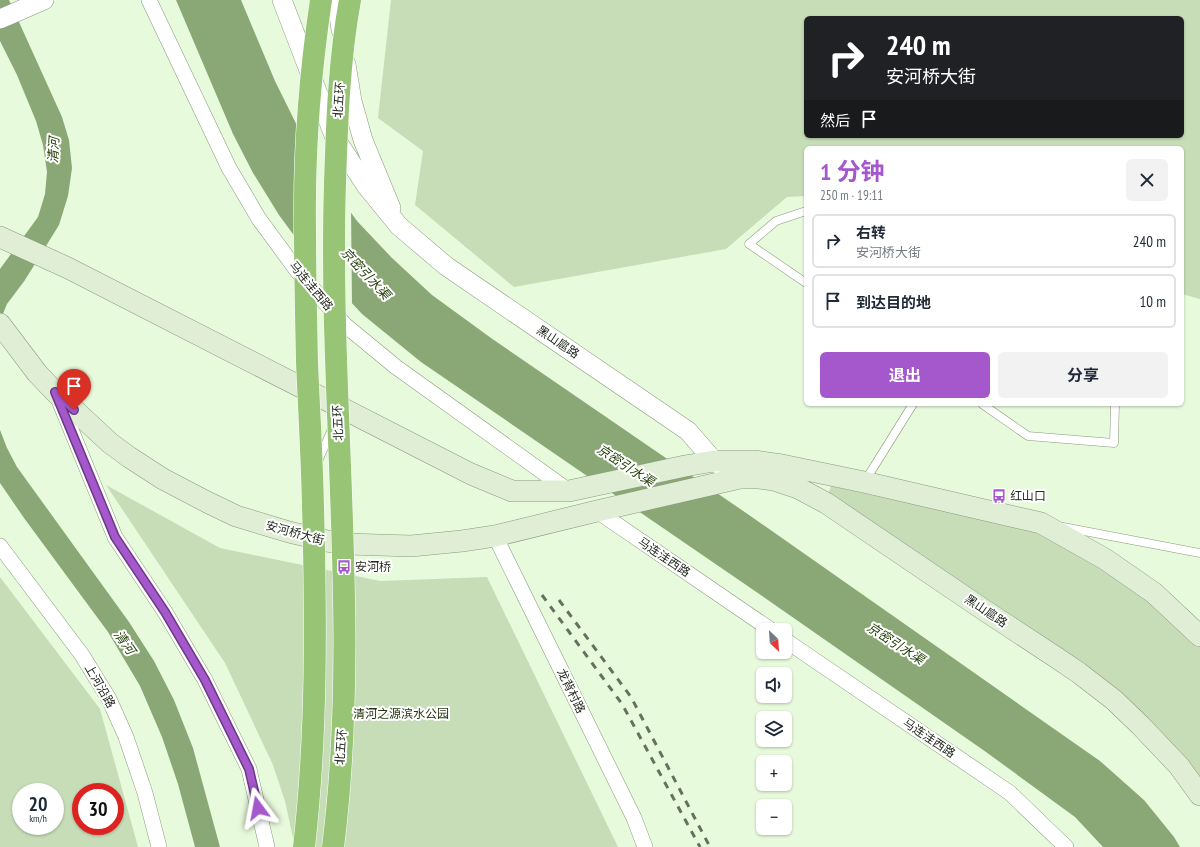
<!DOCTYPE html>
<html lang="zh">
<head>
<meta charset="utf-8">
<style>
	body { margin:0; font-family:"PT Sans Narrow","Noto Sans SC",sans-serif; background:#f2f2f3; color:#1f2937; height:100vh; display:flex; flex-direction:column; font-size:15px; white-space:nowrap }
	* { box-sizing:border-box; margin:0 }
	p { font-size:13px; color:#747a83 }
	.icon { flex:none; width:22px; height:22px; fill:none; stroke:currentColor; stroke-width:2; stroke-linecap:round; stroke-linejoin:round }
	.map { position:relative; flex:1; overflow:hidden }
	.details { position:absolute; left:804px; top:146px; width:380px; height:260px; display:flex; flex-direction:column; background:#fff; border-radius:6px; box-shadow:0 1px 3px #0004 }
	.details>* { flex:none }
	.banner { position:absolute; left:804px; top:16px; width:380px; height:122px; border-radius:6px; box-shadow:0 1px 3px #0004; background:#202124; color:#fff; overflow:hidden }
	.needle { width:26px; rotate:155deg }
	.controls { position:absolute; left:756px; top:623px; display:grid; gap:8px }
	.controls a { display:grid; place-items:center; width:36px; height:36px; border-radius:6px; background:#fff; box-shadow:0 1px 3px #0004; font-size:20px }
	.speed { position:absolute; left:12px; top:783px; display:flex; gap:8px; font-size:20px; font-weight:700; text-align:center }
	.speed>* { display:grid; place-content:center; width:52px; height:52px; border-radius:50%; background:#fff; box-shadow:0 1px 3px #0004; line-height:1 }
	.speed small { font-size:10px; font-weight:400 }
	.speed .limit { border:6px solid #d22; background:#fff; color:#111 }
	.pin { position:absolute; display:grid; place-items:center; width:34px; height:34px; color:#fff; margin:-41px -17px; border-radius:50% 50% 50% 0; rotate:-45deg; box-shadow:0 0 4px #0007 }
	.pin .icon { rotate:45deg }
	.me { position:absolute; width:44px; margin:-22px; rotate:347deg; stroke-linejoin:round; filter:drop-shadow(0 0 3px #0008) }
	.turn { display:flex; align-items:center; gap:14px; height:84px; padding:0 16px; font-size:18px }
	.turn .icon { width:52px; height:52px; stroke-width:2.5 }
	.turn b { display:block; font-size:28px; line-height:34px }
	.then { display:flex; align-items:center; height:38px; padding:0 16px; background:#0003; gap:8px; font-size:15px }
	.round { display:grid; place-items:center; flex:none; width:42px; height:42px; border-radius:6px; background:#f2f2f3 }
	.headline { display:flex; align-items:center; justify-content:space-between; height:68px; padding:0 16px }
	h1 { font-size:24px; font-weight:700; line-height:30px; color:#a458cb }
	.button { display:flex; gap:8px; margin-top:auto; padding:8px 16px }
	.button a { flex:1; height:46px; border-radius:6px; background:#a458cb; color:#fff; font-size:16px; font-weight:700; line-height:46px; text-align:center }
	.button a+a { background:#f2f2f3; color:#1f2937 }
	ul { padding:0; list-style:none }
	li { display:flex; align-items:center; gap:12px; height:54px; margin:0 8px 6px; padding:0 8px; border:2px solid #e0e1e3; border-radius:6px }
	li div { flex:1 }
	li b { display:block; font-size:15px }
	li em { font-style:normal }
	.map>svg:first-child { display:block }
	.green { fill:#c6ddb7; fill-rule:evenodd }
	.water { fill:#8aa875 }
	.pier { fill:#e8fadc }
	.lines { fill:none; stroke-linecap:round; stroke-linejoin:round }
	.service-casing { stroke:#88997d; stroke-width:9 }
	.minor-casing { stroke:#88997d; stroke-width:16 }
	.tertiary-casing { stroke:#88997d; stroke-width:20 }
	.secondary-casing { stroke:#88997d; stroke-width:22 }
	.service { stroke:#fff; stroke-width:8 }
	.minor { stroke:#fff; stroke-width:15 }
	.tertiary { stroke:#fff; stroke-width:19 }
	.secondary { stroke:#e0eed6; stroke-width:21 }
	.rail { stroke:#66705f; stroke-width:3; stroke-dasharray:7 7; stroke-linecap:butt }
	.motorway-bridge-casing { stroke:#fff; stroke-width:23; stroke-linecap:butt }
	.motorway-bridge { stroke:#97c575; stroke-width:22 }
	.route-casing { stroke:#6b3984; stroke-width:10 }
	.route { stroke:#a458cb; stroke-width:7 }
	.labels { text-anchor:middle; stroke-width:4; stroke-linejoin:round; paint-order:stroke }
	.street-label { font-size:12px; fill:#252b20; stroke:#fff }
	.poi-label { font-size:12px; fill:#252b20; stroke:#fff; text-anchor:start }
	.park-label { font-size:12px; fill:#1e320c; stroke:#fff }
	.water-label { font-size:13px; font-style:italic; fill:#1e3a01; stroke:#fff }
</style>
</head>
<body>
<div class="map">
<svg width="1200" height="847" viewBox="0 0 1200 847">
	<rect width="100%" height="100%" fill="#e8fadc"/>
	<path class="green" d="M391,0H1200V299L1182,294V148H806V196L787,197L726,249L514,287L415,205L423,151L378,118ZM806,18H1182V136H806Z
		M106,485L220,548L380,581L487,577L618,847H295L285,801L273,765L225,663Z
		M831,486L962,515L1018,527L1048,537L1117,574L1200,644V778L828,495Z
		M0,577L100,709L138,847H0ZM21,792H55V826H21ZM81,792H115V826H81Z"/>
	<path class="water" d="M0,0H9L62,117L69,140L72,168L68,196L59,225L25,280L7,304L0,321V269L38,217L45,194L47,172L43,145L36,121L17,75L0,41Z
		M176,0H241L275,81L316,164L357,221L392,258L432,295L491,338L749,515L1100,761L1144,800L1174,837L1180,847H1103L1075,817L986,752L765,598L421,362L362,314L312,260L279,215L253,173L233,134Z
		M0,430L7,448L17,467L129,622L154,661L174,700L193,748L220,847H195L178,784L162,737L140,686L108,632L24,518L0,483Z"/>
	<path class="pier" d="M302,132L318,163L351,210L352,306L310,262Z"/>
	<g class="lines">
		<defs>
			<path id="service" d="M806,211L776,221L749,244L806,283
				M982,404L1028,436L1114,443L1115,404
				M319,459L332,429
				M865,481L913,404
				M1063,527L1200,553"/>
			<path id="minor" d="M149,0L229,168L259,219L298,272L345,325L396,367L569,491
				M58,398L115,537L165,612L205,680L249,769L267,847
				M597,511L771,630
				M495,536L634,818L645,847
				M0,546L82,655L109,699L126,737L145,793L159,847
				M785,640L1010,793L1066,847"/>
			<path id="tertiary" d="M282,0L335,138L367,187L399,226L446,266L688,431L714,461L726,469
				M337,0L341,30
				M0,19L44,0
				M346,64L352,101L363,140L391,208"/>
			<path id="secondary" d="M0,237L68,268L471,474L512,491H569L685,466L714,461H754L782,465L864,482L1041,523L1105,559L1154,593L1200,636
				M0,324L37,373L55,392L110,443L129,457L163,479L207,502L236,516L289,532L327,541L347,544L411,546L462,541L495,536L597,511L740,478H759L774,480L798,488L826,503L984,610L1057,658L1079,673L1114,700L1140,725L1179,766L1200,795"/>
		</defs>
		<use href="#service" class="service-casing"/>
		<use href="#minor" class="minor-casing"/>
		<use href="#tertiary" class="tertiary-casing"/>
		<use href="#secondary" class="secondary-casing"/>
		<use href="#service" class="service"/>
		<use href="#minor" class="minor"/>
		<use href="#tertiary" class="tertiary"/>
		<use href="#secondary" class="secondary"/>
		<path class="rail" d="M542,595L622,704L700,847
			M559,600L631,697L710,847"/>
		<defs>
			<path id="motorway-bridge" d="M304,847C317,734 316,620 313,506C312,458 309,410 307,362C306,316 305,271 305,225C304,150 310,74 321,0
				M333,847C361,626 328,404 335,183C337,122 339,60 350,0"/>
		</defs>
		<use href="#motorway-bridge" class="motorway-bridge-casing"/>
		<use href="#motorway-bridge" class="motorway-bridge"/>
	</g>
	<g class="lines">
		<defs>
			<path id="route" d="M74,410L55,392L115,537L165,612L205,680L249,769L258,808"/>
		</defs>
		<use href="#route" class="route-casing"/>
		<use href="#route" class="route"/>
	</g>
	<defs>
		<symbol id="bus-bare" viewBox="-9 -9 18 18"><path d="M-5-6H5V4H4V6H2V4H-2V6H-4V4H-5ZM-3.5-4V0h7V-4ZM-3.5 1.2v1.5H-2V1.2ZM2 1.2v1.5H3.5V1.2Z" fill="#a458cb" stroke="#fff" stroke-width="2.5" paint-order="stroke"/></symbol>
	</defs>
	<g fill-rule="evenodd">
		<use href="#bus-bare" x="989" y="486" width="20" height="20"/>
		<use href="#bus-bare" x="334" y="557" width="20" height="20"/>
	</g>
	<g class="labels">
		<g class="street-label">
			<text transform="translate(339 100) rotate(-86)" y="4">北五环</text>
			<text transform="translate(311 286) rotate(50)" y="4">马连洼西路</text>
			<text transform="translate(558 342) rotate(34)" y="4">黑山扈路</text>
			<text transform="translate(338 423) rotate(-92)" y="4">北五环</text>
			<text transform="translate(295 533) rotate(15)" y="4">安河桥大街</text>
			<text transform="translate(664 557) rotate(34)" y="4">马连洼西路</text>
			<text transform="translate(986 611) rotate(34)" y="4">黑山扈路</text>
			<text transform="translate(100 686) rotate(60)" y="4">上河沿路</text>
			<text transform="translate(571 691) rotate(64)" y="4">龙背村路</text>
			<text transform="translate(929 738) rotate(34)" y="4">马连洼西路</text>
			<text transform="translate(341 747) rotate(-86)" y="4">北五环</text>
		</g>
		<g class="poi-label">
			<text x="1010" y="500">红山口</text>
			<text x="355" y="571">安河桥</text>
		</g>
		<g class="park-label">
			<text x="401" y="718">清河之源滨水公园</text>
		</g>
		<g class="water-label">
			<text transform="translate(53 150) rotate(-87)" y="5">清河</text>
			<text transform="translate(366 273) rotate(47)" y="5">京密引水渠</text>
			<text transform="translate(626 465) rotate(33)" y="5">京密引水渠</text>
			<text transform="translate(125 642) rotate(55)" y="5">清河</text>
			<text transform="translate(896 643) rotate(33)" y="5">京密引水渠</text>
		</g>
	</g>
</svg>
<div class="controls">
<a><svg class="needle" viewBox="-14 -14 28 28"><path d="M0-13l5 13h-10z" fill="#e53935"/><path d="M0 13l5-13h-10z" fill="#747a83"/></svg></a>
<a><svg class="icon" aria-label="sound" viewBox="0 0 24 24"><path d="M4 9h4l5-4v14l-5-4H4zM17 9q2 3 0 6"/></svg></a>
<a><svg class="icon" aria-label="layers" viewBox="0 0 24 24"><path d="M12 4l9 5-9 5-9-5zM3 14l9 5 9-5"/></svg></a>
<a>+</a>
<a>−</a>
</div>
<div class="speed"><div>20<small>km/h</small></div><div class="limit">30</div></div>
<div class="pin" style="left:74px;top:410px;background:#d93025"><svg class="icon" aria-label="arrive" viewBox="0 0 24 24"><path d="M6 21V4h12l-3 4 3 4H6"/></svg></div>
<svg class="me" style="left:258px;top:808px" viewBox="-20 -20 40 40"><path d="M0-17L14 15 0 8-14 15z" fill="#a458cb" stroke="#fff" stroke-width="4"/></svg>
<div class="banner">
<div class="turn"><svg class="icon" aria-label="right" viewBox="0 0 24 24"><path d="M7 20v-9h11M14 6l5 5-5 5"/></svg><div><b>240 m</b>安河桥大街</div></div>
<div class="then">然后<svg class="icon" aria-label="arrive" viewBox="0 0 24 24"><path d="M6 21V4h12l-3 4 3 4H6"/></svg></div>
</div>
<section class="details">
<div class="headline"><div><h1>1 分钟</h1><p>250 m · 19:11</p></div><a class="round"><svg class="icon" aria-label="close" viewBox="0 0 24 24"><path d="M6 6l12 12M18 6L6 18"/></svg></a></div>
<ul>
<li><svg class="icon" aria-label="right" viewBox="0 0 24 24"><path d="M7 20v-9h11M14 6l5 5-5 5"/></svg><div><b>右转</b><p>安河桥大街</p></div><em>240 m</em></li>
<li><svg class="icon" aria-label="arrive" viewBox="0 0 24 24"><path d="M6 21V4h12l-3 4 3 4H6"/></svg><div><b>到达目的地</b></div><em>10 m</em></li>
</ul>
<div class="button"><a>退出</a><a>分享</a></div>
</section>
</div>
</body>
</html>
